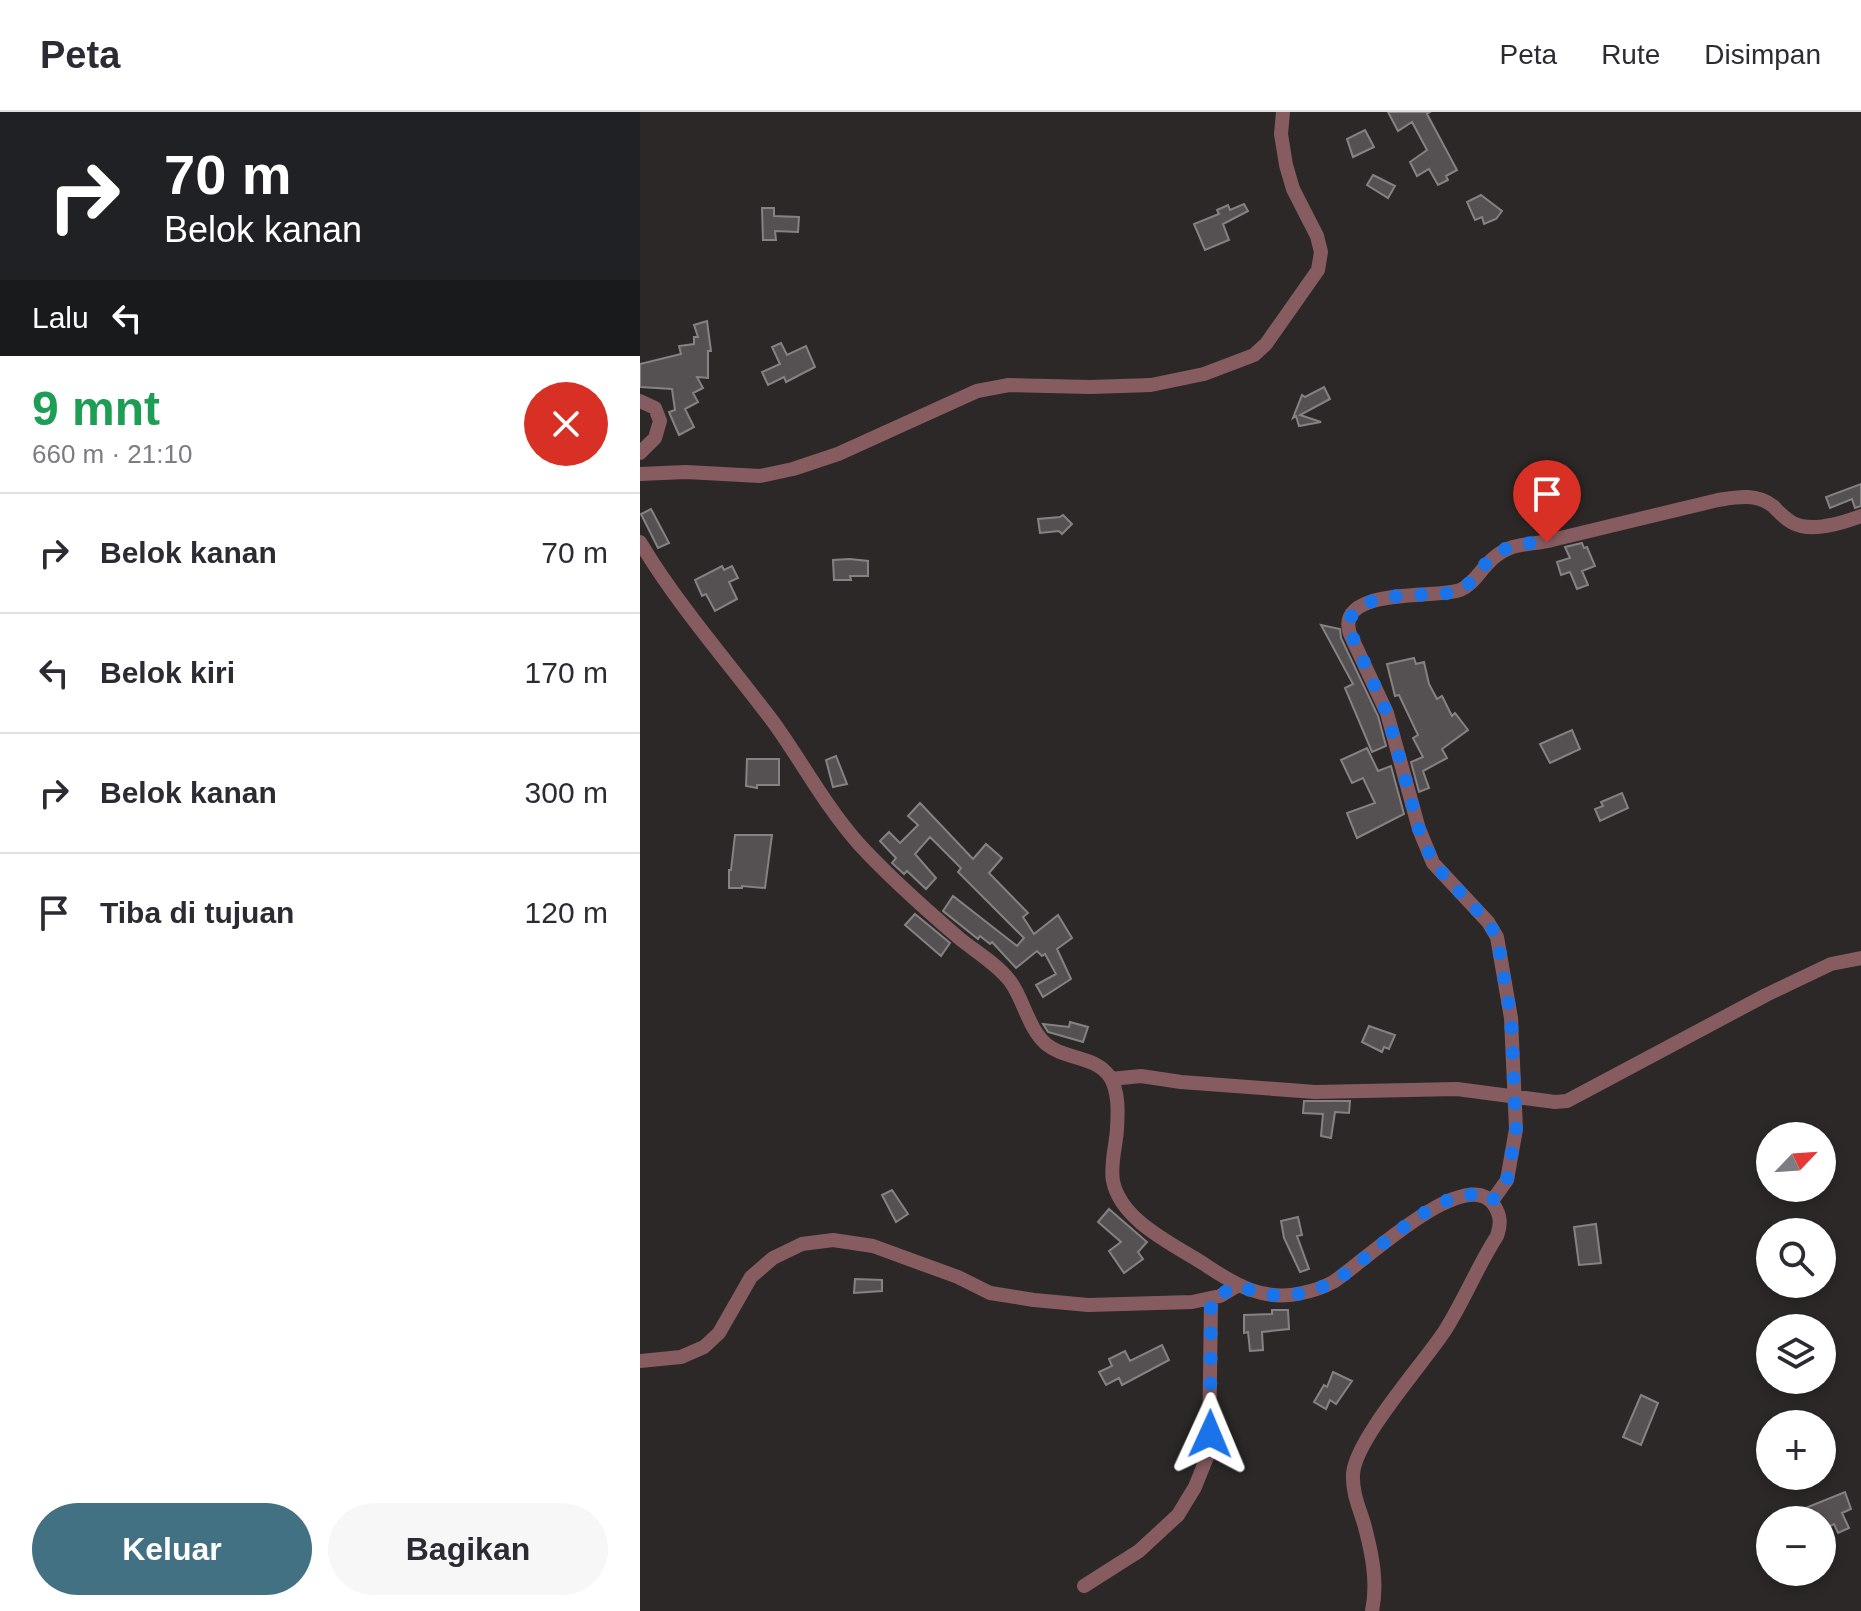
<!DOCTYPE html>
<html lang="id">
<head>
<meta charset="utf-8">
<style>
	body { margin:0; font-family:Helvetica,sans-serif; background:#f7f7f7; color:#2b2b33; height:100vh; display:flex; flex-direction:column; font-size:30px; white-space:nowrap }
	* { box-sizing:border-box; margin:0 }
	p { font-size:26px; color:#7c7c81 }
	.icon { flex:none; width:44px; height:44px; fill:none; stroke:currentColor; stroke-width:2; stroke-linecap:round; stroke-linejoin:round }
	.map { position:relative; flex:1; overflow:hidden }
	.sheet { display:flex; flex-direction:column; background:#fff; width:640px }
	.sheet>* { flex:none }
	.hud { background:#202124; color:#fff; overflow:hidden }
	.needle { width:52px; rotate:65deg }
	.fabs { position:absolute; left:1116px; top:1010px; display:grid; gap:16px }
	.fabs a { display:grid; place-items:center; width:80px; height:80px; border-radius:50%; background:#fff; box-shadow:0 4px 12px #0003; font-size:40px }
	.pin { position:absolute; display:grid; place-items:center; width:68px; height:68px; color:#fff; margin:-82px -34px; border-radius:50% 50% 50% 0; rotate:-45deg; box-shadow:0 0 8px #0007 }
	.pin .icon { rotate:45deg }
	.me { position:absolute; width:88px; margin:-44px; rotate:1deg; stroke-linejoin:round; filter:drop-shadow(0 0 6px #0008) }
	.turn { display:flex; align-items:center; gap:28px; height:168px; padding:0 32px; font-size:36px }
	.turn .icon { width:104px; height:104px; stroke-width:2.5 }
	.turn b { display:block; font-size:56px; line-height:68px }
	.then { display:flex; align-items:center; height:76px; padding:0 32px; background:#0003; gap:16px; font-size:30px }
	.round { display:grid; place-items:center; flex:none; width:84px; height:84px; border-radius:42px; background:#f7f7f7 }
	.headline { display:flex; align-items:center; justify-content:space-between; height:136px; padding:0 32px }
	h1 { font-size:48px; font-weight:700; line-height:60px; color:#1e9e55 }
	.cta { display:flex; gap:16px; margin-top:auto; padding:16px 32px }
	.cta a { flex:1; height:92px; border-radius:48px; background:#427184; color:#fff; font-size:32px; font-weight:700; line-height:92px; text-align:center }
	.cta a+a { background:#f7f7f7; color:#2b2b33 }
	ul { padding:0; list-style:none }
	li { display:flex; align-items:center; gap:24px; height:120px; padding:0 32px; border-top:2px solid #e1e1e2 }
	li div { flex:1 }
	li b { display:block; font-size:30px }
	li em { font-style:normal }
	header { display:flex; align-items:center; gap:48px; box-sizing:border-box; height:112px; padding:0 40px; background:#fff; border-bottom:2px solid #e1e1e2 }
	header strong { font-size:38px }
	nav { display:flex; gap:44px; margin-inline-start:auto; font-size:28px }
	main { display:flex; flex:1; min-height:0 }
	.map>svg:first-child { display:block }
	.building { fill:#555051; stroke:#868182; stroke-width:2 }
	.lines { fill:none; stroke-linecap:round; stroke-linejoin:round }
	.minor { stroke:#875c61; stroke-width:14 }
	.route { stroke:#1a73e8; stroke-width:14; stroke-dasharray:0 25.2 }
</style>
</head>
<body>
<header>
<strong>Peta</strong>
<nav><a>Peta</a><a>Rute</a><a>Disimpan</a></nav>
</header>
<main>
<section class="sheet">
<div class="hud">
<div class="turn"><svg class="icon" aria-label="right" viewBox="0 0 24 24"><path d="M7 20v-9h11M14 6l5 5-5 5"/></svg><div><b>70 m</b>Belok kanan</div></div>
<div class="then">Lalu<svg class="icon" aria-label="left" viewBox="0 0 24 24"><path d="M17 20v-9H6M10 6l-5 5 5 5"/></svg></div>
</div>
<div class="headline"><div><h1>9 mnt</h1><p>660 m · 21:10</p></div><a class="round" style="background:#d93025;color:#fff"><svg class="icon" aria-label="close" viewBox="0 0 24 24"><path d="M6 6l12 12M18 6L6 18"/></svg></a></div>
<ul>
<li><svg class="icon" aria-label="right" viewBox="0 0 24 24"><path d="M7 20v-9h11M14 6l5 5-5 5"/></svg><div><b>Belok kanan</b></div><em>70 m</em></li>
<li><svg class="icon" aria-label="left" viewBox="0 0 24 24"><path d="M17 20v-9H6M10 6l-5 5 5 5"/></svg><div><b>Belok kiri</b></div><em>170 m</em></li>
<li><svg class="icon" aria-label="right" viewBox="0 0 24 24"><path d="M7 20v-9h11M14 6l5 5-5 5"/></svg><div><b>Belok kanan</b></div><em>300 m</em></li>
<li><svg class="icon" aria-label="arrive" viewBox="0 0 24 24"><path d="M6 21V4h12l-3 4 3 4H6"/></svg><div><b>Tiba di tujuan</b></div><em>120 m</em></li>
</ul>
<div class="cta"><a>Keluar</a><a>Bagikan</a></div>
</section>
<div class="map">
<svg width="1221" height="1499" viewBox="0 0 1221 1499">
	<rect width="100%" height="100%" fill="#2c2828"/>
	<path class="building" d="M748,0H790L787,2L817,58L806,64L808,68L798,73L789,57L777,64L770,50L787,38L772,10L758,19Z
		M725,18L734,35L713,45L707,27Z
		M733,63L755,74L748,86L727,73Z
		M841,83L862,99L856,107L844,112L842,105L835,108L827,90Z
		M604,92L608,99L583,112L589,128L565,138L554,112L579,102L577,98L588,93L590,98Z
		M122,96H134V104L159,105L158,120L135,119L136,128H123Z
		M67,209L71,239H68V266L57,265L63,276L53,281L58,290L45,297L54,315L39,323L29,300L35,298L32,277L0,275V252L41,242L39,234L54,232V225H58L54,213Z
		M141,231L147,243L166,234L175,255L146,270L144,265L128,273L122,260L140,252L132,235Z
		M684,275L690,287L660,303L681,310L659,314L656,304L653,306L662,283L665,285Z
		M1221,372V394L1215,396L1212,387L1190,396L1186,385Z
		M11,397L29,431L18,436L1,402Z
		M423,403L432,412L422,422L419,419L400,421L398,407L420,405Z
		M942,431L944,436L947,435L955,454L942,459L948,473L937,477L930,460L921,463L917,450L930,446L925,435Z
		M210,447L228,449V464H210L211,468H194L193,448Z
		M82,454L84,458L92,454L98,466L89,470L97,487L75,499L66,482L62,484L55,468Z
		M681,513L700,517L701,526L738,604L746,634L732,640L705,576L713,572Z
		M774,546L776,552L784,550L789,572L797,587L802,584L812,604L815,601L828,618L802,637L807,646L783,659L789,676L779,680L771,650L783,645L773,626L778,623L759,583L755,584L747,552Z
		M932,618L940,637L910,651L900,632Z
		M727,636L738,659L751,654L764,702L717,726L707,701L735,691L723,666L712,671L701,648Z
		M196,644L207,672L193,675L186,648Z
		M107,647H139V673H117V676L106,674Z
		M982,681L988,696L960,709L955,697L963,694L961,690Z
		M280,691L333,747L346,732L362,746L349,761L388,801L383,805L394,822L418,803L432,826L417,837L431,867L403,885L396,873L416,862L405,842L402,844L397,839L376,856L352,830L350,832L340,824L338,827L303,799L313,784L377,834L384,826L318,760L321,756L290,725L275,742L296,766L286,777L267,759L264,762L252,751L256,746L240,729L249,720L260,731L278,713L268,704Z
		M95,723H132L125,776L102,774V776H89V758H91Z
		M275,802L310,831L301,844L265,813Z
		M430,910L448,915L443,930L408,920L403,912L429,915Z
		M729,914L755,923L749,937L744,935L742,940L722,930Z
		M664,989H710L709,1001L695,1000L691,1026L681,1024L683,1002L663,1001Z
		M252,1078L268,1102L256,1110L242,1083Z
		M469,1097L507,1130L498,1140L503,1147L484,1161L469,1139L481,1130L458,1110Z
		M658,1105L662,1123L657,1124L669,1157L660,1160L644,1126L641,1109Z
		M956,1112L961,1151L939,1153L934,1115Z
		M215,1167L242,1168V1179L214,1181Z
		M632,1198H648L649,1217L622,1220L623,1238L610,1239L608,1220L604,1221V1203L632,1202Z
		M522,1233L529,1248L482,1273L479,1266L466,1273L459,1260L472,1254L469,1247L485,1239L490,1249Z
		M693,1260L712,1269L696,1292L690,1288L686,1297L674,1290L684,1273L687,1275Z
		M1001,1283L1018,1291L1001,1333L983,1325Z
		M1205,1380L1211,1397L1202,1401L1209,1416L1198,1421L1194,1412L1182,1418V1408H1136Z"/>
	<g class="lines">
		<path class="minor" d="M0,289L15,296L20,309L15,326L0,341
			M0,362L46,360L120,364L153,357L198,342L337,279L369,273L450,275L511,273L564,262L614,243L626,232L678,158L681,140L677,124L653,77L646,53L641,22L643,0
			M0,430C39,495 89,551 134,611C162,650 186,695 218,731C249,765 284,796 319,826C336,840 357,852 370,869C384,888 388,916 406,932C425,948 455,943 470,965C479,980 478,1000 477,1017C476,1034 470,1052 473,1069C481,1109 533,1132 564,1152C595,1173 624,1190 662,1181C672,1179 684,1175 693,1170C721,1153 826,1050 854,1093C861,1104 861,1112 857,1124C837,1155 824,1189 804,1220C782,1253 715,1328 713,1362C712,1382 720,1397 725,1415C732,1442 738,1471 732,1499
			M471,967L501,964L541,970L675,980L817,977L915,990L927,989L1126,883L1191,852L1221,846
			M852,1089L867,1068L876,1017L871,906L857,825L848,810L793,751L779,717L747,601L710,522C694,474 797,487 820,478C838,471 844,446 870,436C883,431 898,432 912,428C967,415 1022,401 1078,388C1097,385 1116,381 1133,394C1139,400 1145,407 1153,411C1172,421 1202,411 1221,404
			M0,1249L41,1245L64,1235L79,1221L111,1165L133,1146L162,1132L193,1128L233,1134L318,1165L350,1181L394,1188L448,1193L552,1190L580,1184L597,1174
			M444,1474L499,1439L538,1403L555,1375L569,1340L571,1187"/>
	</g>
	<g class="lines">
		<path class="route" d="M570,1322L571,1187L597,1174C620,1181 638,1187 662,1181C671,1179 683,1175 691,1171C726,1152 812,1057 852,1089L867,1068L876,1017L871,906L857,825L848,810L793,751L779,717L747,601L707,513C720,474 783,487 813,480C833,476 839,455 854,444C868,432 889,431 907,430"/>
	</g>
</svg>
<div class="fabs">
<a><svg class="needle" viewBox="-14 -14 28 28"><path d="M0-13l5 13h-10z" fill="#e53935"/><path d="M0 13l5-13h-10z" fill="#7c7c81"/></svg></a>
<a><svg class="icon" aria-label="search" viewBox="0 0 24 24"><circle cx="10" cy="10" r="6"/><path d="M15 15l6 6"/></svg></a>
<a><svg class="icon" aria-label="layers" viewBox="0 0 24 24"><path d="M12 4l9 5-9 5-9-5zM3 14l9 5 9-5"/></svg></a>
<a>+</a>
<a>−</a>
</div>
<div class="pin" style="left:907px;top:430px;background:#d93025"><svg class="icon" aria-label="arrive" viewBox="0 0 24 24"><path d="M6 21V4h12l-3 4 3 4H6"/></svg></div>
<svg class="me" style="left:570px;top:1322px" viewBox="-20 -20 40 40"><path d="M0-17L14 15 0 8-14 15z" fill="#1a73e8" stroke="#fff" stroke-width="4"/></svg>
</div>
</main>
</body>
</html>
